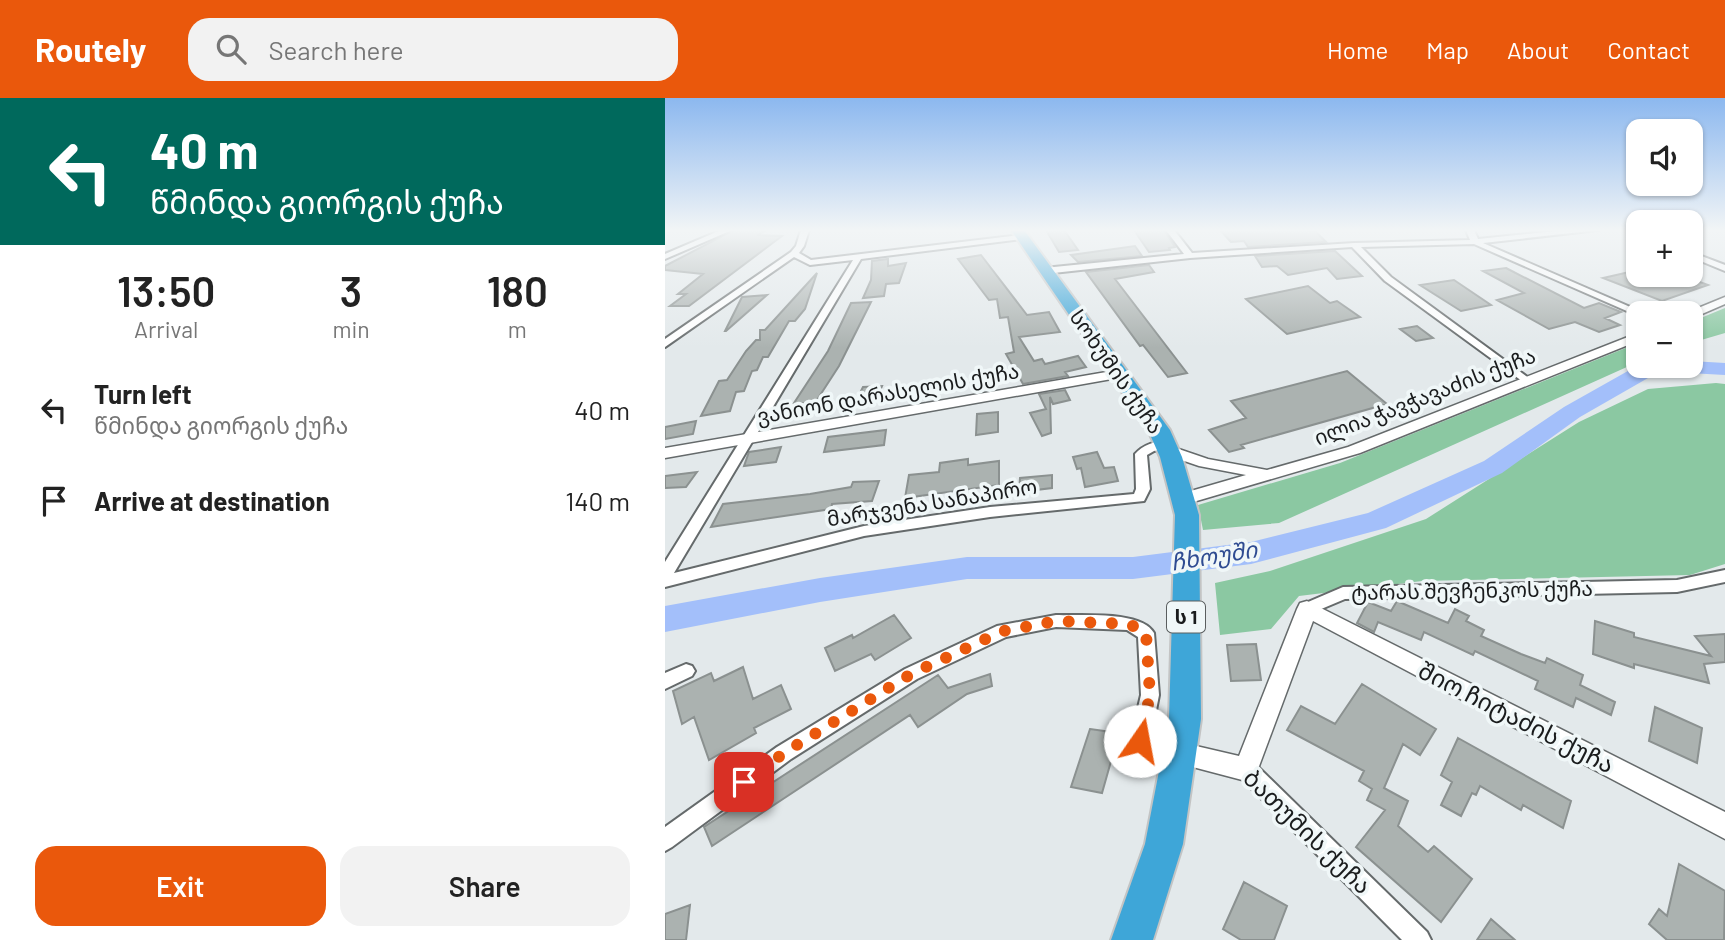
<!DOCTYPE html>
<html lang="en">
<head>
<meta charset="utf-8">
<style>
	body { margin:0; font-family:Barlow,"Noto Sans Georgian",sans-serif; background:#f2f2f2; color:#222; height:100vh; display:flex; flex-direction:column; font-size:26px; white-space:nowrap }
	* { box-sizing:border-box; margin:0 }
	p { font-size:23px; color:#767676 }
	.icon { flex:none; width:38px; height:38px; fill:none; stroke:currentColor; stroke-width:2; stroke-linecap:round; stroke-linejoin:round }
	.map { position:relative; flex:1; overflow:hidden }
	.drawer { display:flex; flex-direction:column; background:#fff; width:665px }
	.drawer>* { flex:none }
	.hud { background:#00695c; color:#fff; overflow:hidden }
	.controls { position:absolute; left:961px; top:21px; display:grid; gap:14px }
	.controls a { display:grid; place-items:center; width:77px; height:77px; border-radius:14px; background:#fff; box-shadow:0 2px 5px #0004; font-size:35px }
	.pin { position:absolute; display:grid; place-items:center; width:60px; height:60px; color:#fff; margin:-30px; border-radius:14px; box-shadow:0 4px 10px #0006 }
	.me { position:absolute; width:77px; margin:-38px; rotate:12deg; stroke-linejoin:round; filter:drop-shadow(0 0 5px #0008) }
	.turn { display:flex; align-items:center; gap:24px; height:147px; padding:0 35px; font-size:32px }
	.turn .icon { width:91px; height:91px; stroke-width:2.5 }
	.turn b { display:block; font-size:49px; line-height:60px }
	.eta { display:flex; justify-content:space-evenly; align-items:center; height:119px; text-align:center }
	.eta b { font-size:42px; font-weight:600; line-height:49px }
	.cta { display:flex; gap:14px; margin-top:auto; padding:14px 35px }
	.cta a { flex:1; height:80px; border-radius:21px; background:#ea580c; color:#fff; font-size:28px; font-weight:600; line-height:80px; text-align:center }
	.cta a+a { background:#f2f2f2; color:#222 }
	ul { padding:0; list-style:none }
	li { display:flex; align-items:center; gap:21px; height:91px; padding:0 35px }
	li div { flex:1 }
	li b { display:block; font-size:26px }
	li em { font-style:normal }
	header { display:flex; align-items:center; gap:42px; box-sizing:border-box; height:98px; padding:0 35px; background:#ea580c; color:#fff }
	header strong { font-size:33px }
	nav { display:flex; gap:38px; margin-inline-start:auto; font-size:24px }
	.search { width:490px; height:63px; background:#f2f2f2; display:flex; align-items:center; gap:18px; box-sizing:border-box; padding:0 24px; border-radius:21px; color:#767676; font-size:26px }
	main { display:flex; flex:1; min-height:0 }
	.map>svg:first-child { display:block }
	.green { fill:#8bc8a2 }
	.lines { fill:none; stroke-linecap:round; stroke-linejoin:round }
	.river { fill:#a3bffa; fill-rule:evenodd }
	.building { fill:#abb2b0; stroke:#8b9190; stroke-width:2 }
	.minor-casing { stroke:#656a6b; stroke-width:4 }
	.tertiary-casing { stroke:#656a6b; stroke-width:3 }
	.trunk-casing { stroke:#c3c4c4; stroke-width:4 }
	.minor { fill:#fff; fill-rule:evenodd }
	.tertiary { fill:#fff; fill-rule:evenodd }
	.trunk { fill:#3ea6d8; fill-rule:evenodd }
	.route { stroke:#ea580c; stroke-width:12; stroke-dasharray:0 21.6 }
	.labels { text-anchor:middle; stroke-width:7; stroke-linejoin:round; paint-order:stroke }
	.shield { fill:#f0f7f8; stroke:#5a5e5f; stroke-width:2 }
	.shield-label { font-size:19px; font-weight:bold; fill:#1a1c1d }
	.street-label { font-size:21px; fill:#1a1c1d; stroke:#f0f7f8 }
	.water-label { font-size:23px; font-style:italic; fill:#2f4c92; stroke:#f0f7f8 }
	.near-street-label { font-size:24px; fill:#1a1c1d; stroke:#f0f7f8 }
</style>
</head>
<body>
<header>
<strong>Routely</strong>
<div class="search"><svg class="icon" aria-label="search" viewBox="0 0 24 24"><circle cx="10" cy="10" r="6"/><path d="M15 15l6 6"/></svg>Search here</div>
<nav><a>Home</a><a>Map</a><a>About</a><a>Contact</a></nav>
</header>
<main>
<section class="drawer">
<div class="hud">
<div class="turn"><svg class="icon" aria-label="left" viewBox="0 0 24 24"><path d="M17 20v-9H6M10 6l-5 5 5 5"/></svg><div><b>40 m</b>წმინდა გიორგის ქუჩა</div></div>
</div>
<div class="eta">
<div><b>13:50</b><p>Arrival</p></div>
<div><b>3</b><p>min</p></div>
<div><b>180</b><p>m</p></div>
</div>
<ul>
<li><svg class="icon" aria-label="left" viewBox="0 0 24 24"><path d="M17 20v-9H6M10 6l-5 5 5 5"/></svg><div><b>Turn left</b><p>წმინდა გიორგის ქუჩა</p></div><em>40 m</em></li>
<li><svg class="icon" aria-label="arrive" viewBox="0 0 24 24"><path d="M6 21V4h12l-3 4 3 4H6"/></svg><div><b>Arrive at destination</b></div><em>140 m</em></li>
</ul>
<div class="cta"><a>Exit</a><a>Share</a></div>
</section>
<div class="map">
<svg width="1060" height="842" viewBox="0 0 1060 842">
	<rect width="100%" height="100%" fill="#e3e9eb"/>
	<path class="green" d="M1060,210V235L1026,245V224Z
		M973,245V264L614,425L538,432L533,407L675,365Z
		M1051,285L1060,286V466L1025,477L757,483L634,498L606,531L555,537L550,485L605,473L761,421L914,324L983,291Z"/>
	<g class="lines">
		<path class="river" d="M1026,263L1060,265V277L1024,275L983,280L915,319L837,375L721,430L586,466L468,481H302L155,504L0,534V508L155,480L302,459H468L586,444L703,415L819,363L899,309L970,269L1026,268Z"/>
	</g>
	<path class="building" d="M69,132H102L92,137L117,138L24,208H5L21,196H13L38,176L0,172V168Z
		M381,132H399L413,152L394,154Z
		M469,132H499L510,149L504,150L505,152L484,154Z
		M555,132H644L651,134L661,144L583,149L579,143L566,144Z
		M470,148L477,158L413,164L406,157Z
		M670,153L697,178L672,181L662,170L623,177L612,168L597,169L590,158Z
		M316,157L362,217L384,214L395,234L354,239L369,263L377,261L380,266L413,258L421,269L400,274L403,278L358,286L341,256L349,254L343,219L335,220L332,201L324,202L293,161Z
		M223,161V168L241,165L234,185L221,186L219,198L198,200L206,182L207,163Z
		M484,167L489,174L450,181L522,275L503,279L478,247L475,248L421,174Z
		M841,170L919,210L934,205L956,214L940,220L955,227L934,234L910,224L884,231L832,202L859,195L818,173Z
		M973,172V177L991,186L1016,177L1043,187L997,203L938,180Z
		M152,175L140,211L130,223H124L103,259H98L92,272L87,273L79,293L71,294L65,313L36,318L54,283L62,282L81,253L91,242H95V232H100Z
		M789,182L826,207L796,213L755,187Z
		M643,188L665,205L672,203L695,219L622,236L581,201Z
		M102,197L61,233H60L77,199Z
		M206,204L174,268L150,305H129L163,253L186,205Z
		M752,228L768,240L751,243L735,231Z
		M682,273L722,306L576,347L579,350L564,354L544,332L581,320L566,303Z
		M217,288L211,302L191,303L198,289Z
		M400,292L405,302L388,306L385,299L386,335L377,338L365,315L381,311L374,296Z
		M333,314V334L311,337L312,316Z
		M31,323L28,336L0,341V329Z
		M221,332L219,347L159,354L163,339Z
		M116,349L111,364L79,368L84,354Z
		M432,354L439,370L449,369L453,383L420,389L416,370L412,371L408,359Z
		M303,361V367L334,363V387L240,400L244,377L274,374L275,365Z
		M32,374L21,389L0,390V378Z
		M387,377V390L354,394L355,380Z
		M214,383L207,403L167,406L166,411L46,429L58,406L145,396L186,389L188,384Z
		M732,503L783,525L790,511L804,518L801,523L819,532L816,538L856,556L880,565L882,560L918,577L915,587L950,604L946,617L911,600L908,609L870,591L873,583L810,553L808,557L759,534L756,542L713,524L709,534L692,525L703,504L726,513Z
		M229,517L246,540L210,562L206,556L170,573L160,550L187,537L188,540Z
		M930,523L969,535V539L1046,558L1030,538L1060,536V564L1039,566L1044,585L969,566V570L928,556Z
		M591,546L596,582L566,583L562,547Z
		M78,569L88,601L116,587L126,611L89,630L91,635L44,662L29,619L17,626L8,593L46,575L49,583Z
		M325,576L327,588L302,596L253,629L245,617L47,748L39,729L273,577L283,590Z
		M697,586L771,631L755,657L738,646L719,690L743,703L733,728L763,754L769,748L807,781L776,824L691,749L720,712L702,702L707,691L694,683L699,673L622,632L636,608L670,626Z
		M990,609L1037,630L1032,665L984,643Z
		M425,631L454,635L437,695L406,689Z
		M793,640L906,703L898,730L858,707L856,712L815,688L811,697L807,695L796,718L776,707L787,684L776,677Z
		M1014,766L1060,793L1059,842H1002L984,826L994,811L1002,818Z
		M579,784L622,808L609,842H576L558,831Z
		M25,807L21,842H0V816Z
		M826,821L850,842H812Z"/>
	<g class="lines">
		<defs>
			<path id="minor" d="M56,132H67L0,161V156Z
				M136,132H144L139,148L134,155L146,162L356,137L360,139L356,141L196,161L9,475L199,428L325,409L469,396L471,391L470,356C478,347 492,342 504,343L506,346L504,349L489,353L482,357L485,391L479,403L325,419L199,438L0,489V464L188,162L145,167L129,159L0,249V241L126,154L131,148Z
				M501,132H509L527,155L689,145L805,142L801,132H809L813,141L900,132H933L818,145L979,215L971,217L809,146L696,149L726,179L865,281L866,283L861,286L720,183L687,149L525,160L379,176L375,173L379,170L519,156Z
				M967,132H973V135Z
				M1026,154L1060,167V173L1026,159Z
				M1060,472V484L1012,494L680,501L642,517L636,515L634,511L636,507L678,489L1012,482Z
				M391,517C415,518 476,512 489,535L494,597L486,638L521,649L524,655L521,661C507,667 482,656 468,650L465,644L476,597L473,539L462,532L391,529L341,539L252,581L126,661L7,749L0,753V729L112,649L240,571L332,528Z
				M21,566L27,568L30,573L27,578L0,591V575Z
				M581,662L588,664L762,834L766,842H737L574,678L571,671L574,664Z"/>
			<path id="tertiary" d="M1060,199V206L1030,219L1026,220V215H1021Z
				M973,235V243L695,355L518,407L510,401L512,397L581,377L534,368L496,355L494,352L502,347L543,361L602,372L683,349Z
				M453,272L460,276L458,279L0,360V350Z
				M642,503L1060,714V741L648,523L590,679L581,683L505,663L502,655L505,647L514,644L574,658L632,511L635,505Z"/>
			<path id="trunk" d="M346,132H359L505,332L517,359L534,417L536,621L518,746L488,842H446L480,746L504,621L510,417L495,359L483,332Z"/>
		</defs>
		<use href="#minor" class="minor-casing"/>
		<use href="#tertiary" class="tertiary-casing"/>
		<use href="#trunk" class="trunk-casing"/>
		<use href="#minor" class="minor"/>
		<use href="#tertiary" class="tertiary"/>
		<use href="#trunk" class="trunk"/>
	</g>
	<linearGradient id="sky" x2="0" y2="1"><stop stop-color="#8cb8ef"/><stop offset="0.53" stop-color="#f2f5f6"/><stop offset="1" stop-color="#f2f5f6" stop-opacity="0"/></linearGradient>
	<rect width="1060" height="250" fill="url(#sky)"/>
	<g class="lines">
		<path class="route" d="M79,684L119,655L246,576L338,533L391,523L464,526L481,535L485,597L475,643"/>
	</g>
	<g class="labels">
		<rect class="shield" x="502" y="503.5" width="38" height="31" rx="5"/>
		<g class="shield-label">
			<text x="521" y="526">ს 1</text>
		</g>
		<g class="street-label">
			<text transform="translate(451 274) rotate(55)" y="7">სოხუმის ქუჩა</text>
			<text transform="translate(223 296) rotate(-10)" y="7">ვანიონ დარასელის ქუჩა</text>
			<text transform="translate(760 299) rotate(-21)" y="7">ილია ჭავჭავაძის ქუჩა</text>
			<text transform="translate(267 405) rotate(-9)" y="7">მარჯვენა სანაპირო</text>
			<text transform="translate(807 493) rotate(-1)" y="7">ტარას შევჩენკოს ქუჩა</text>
		</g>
		<g class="water-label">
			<text transform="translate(549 458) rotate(-9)" y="8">ჩხოუში</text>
		</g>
		<g class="near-street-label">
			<text transform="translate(851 620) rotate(27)" y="8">შიო ჩიტაძის ქუჩა</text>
			<text transform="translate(642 734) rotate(44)" y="8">ბათუმის ქუჩა</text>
		</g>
	</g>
</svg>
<div class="controls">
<a><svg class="icon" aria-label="sound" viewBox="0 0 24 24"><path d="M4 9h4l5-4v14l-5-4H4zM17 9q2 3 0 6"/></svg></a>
<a>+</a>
<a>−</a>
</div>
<div class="pin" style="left:79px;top:684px;background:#d93025"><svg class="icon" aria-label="arrive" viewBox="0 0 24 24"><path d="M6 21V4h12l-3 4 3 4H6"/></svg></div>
<svg class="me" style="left:475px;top:643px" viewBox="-20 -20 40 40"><circle r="19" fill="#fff"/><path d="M0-13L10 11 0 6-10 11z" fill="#ea580c"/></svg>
</div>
</main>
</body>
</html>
